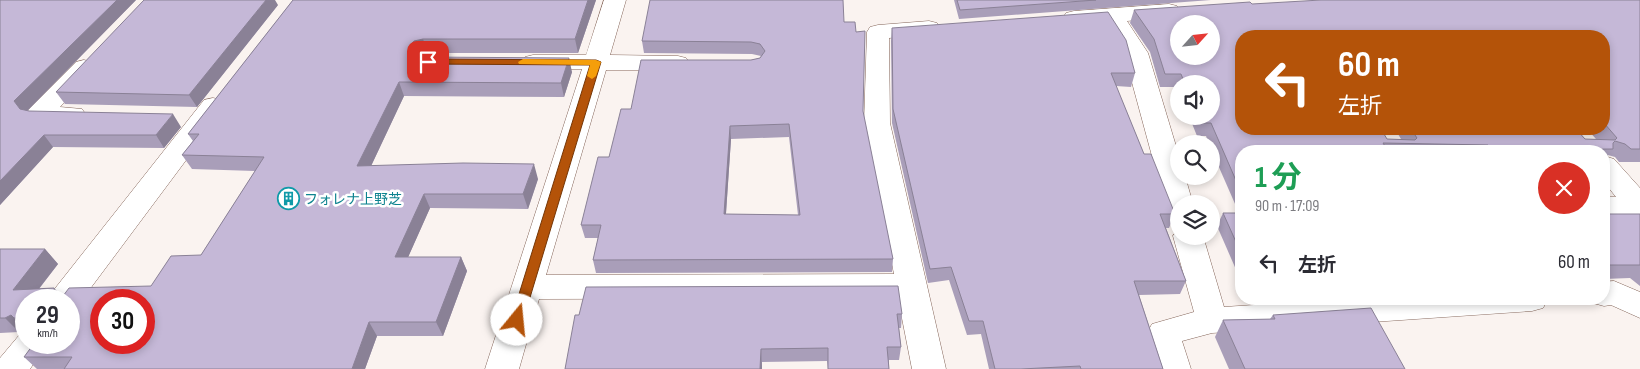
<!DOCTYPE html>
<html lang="ja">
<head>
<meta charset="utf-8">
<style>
	body { margin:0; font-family:"Sofia Sans Condensed","Noto Sans JP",sans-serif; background:#f7f7f7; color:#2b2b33; height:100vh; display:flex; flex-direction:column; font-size:19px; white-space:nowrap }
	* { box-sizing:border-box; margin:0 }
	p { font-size:16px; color:#7c7c81 }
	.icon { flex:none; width:28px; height:28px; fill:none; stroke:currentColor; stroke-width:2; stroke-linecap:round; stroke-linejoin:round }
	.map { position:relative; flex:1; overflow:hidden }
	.side { position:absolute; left:1235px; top:145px; width:375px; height:160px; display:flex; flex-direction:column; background:#fff; border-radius:20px; box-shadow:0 2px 8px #0003 }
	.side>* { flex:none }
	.top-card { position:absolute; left:1235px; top:30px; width:375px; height:105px; border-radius:20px; box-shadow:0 2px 8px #0003; background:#b45309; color:#fff; overflow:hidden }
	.needle { width:32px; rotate:63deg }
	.controls { position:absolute; left:1170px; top:15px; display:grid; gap:10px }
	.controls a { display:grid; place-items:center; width:50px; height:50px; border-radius:50%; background:#fff; box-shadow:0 2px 8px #0003; font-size:25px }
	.speed { position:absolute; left:15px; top:289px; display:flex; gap:10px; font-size:25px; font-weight:700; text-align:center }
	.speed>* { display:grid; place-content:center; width:65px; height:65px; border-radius:50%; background:#fff; box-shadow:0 2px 8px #0003; line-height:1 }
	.speed small { font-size:12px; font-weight:400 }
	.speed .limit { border:8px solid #d22; background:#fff; color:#111 }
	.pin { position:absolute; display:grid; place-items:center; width:42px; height:42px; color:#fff; margin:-21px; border-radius:10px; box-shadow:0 2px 8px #0006 }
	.me { position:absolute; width:55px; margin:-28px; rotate:17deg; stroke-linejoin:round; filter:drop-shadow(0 0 4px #0008) }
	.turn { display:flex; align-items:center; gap:18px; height:105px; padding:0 20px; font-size:22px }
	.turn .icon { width:65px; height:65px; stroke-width:2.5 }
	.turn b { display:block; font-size:35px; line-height:42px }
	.round { display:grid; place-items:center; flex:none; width:52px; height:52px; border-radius:26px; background:#f7f7f7 }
	.headline { display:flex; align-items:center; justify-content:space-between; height:85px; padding:0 20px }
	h1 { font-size:30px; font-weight:700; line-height:38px; color:#1e9e55 }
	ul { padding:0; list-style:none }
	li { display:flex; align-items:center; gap:15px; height:65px; padding:0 20px }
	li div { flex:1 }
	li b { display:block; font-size:19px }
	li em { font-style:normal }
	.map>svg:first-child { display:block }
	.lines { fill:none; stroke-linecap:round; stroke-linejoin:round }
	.street-casing { stroke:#846559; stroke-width:1 }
	.street { fill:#fff; fill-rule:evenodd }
	.wall { fill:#a99eb9; fill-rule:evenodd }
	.shaded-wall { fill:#8a8196 }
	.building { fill:#c5b8d7; stroke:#8a8196; fill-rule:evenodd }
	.route { fill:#b45309; stroke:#753606 }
	.slow { fill:#f59e0b }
	.labels { text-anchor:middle; stroke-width:5; stroke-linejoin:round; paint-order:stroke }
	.culture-label { font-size:14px; fill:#0d838f; stroke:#fff; text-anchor:start }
</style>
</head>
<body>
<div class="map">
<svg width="1640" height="369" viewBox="0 0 1640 369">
	<rect width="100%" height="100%" fill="#faf3f0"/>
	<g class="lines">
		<defs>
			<path id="street" d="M604,0H626L610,55L678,56L686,58L690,63L686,68L678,70H606L546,275L894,274L864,123L867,32L870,27L878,25L929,21L937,23L940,28L937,33L889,38L890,123L946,369H912L898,298L539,299L519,369H485L582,69H533L525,67L521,62L525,57L533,55H586Z
				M1169,4L1177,6L1180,11L1177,16L1127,21L1148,53L1179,156V176H1185L1193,204H1179V214L1169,211L1165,204L1124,53L1105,22L1074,25L1066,23L1063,18L1066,13L1074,11Z
				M84,60L92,62L96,67L60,107L82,109L86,115L82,121C66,125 46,124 30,120L26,114L30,108L76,62Z
				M213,98L222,100L226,106L222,112L75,309L69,311V300H48L53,291L204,100Z
				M1604,156L1614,159L1640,188V216L1604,217V197H1616L1604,182Z
				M1179,228V236H1203L1224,307L1345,299H1548L1543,308L1532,311L1212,333L1182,341L1191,369H1157L1147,333L1152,324L1194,312L1173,236Z
				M1614,281L1640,292V318L1611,305L1604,306L1593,303L1591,299H1604V282Z
				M26,331V342H48L30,369H0V358L21,333Z"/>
		</defs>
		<use href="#street" class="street-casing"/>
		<use href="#street" class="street"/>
	</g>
	<path class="wall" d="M0,0H136L27,111L181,127L164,148L53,147L0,205Z
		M293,0H596L578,53H428L419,56L423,57L572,72L564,97L404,96L371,166L538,179L528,209L430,208L408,257H461L467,271L443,336H377L365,369H37L24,357L69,300H26V331L25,329L19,332L0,333V249H45L58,264L39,289L54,288L61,297L151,286L201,255L255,171L192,169L182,155L193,141L188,134Z
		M954,0H1211L959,19Z
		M1640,0V162H1619L1615,157L1608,155L1604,160V151H1241V281L1217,226L1223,213H1239L1211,149V144H1209L1206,136H1197L1189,116H1211V84H1179V92L1177,87H1160L1150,52L1130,23L1134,10L1252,4ZM1241,36H1604V129H1587L1596,139H1585L1576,129H1395L1401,139H1387Z
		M278,5L197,107L65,104L56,92Z
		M844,22L893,259L892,272L596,273L593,260L598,238H585L581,225L609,157L631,109L751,60L760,58L761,56L752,54L644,53L642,41ZM789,137L798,215L726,214L731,139Z
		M892,28L1135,73L1131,87L1116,86L1144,154L1175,214L1169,228H1166L1186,281L1180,294L1139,295L1163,369H989L981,334L967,335L949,280L928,283L892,123L891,41Z
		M1604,214H1640V286L1630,278L1604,279Z
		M1249,299H1328L1251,303Z
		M902,314L901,328H899L901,347L899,360H889V369H828L827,361L762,362V369H565L579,315Z
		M1273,315L1405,369H1229L1215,337L1223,320L1270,319Z"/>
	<path class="shaded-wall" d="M117,0H136L24,114L20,109L14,101Z
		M266,0H275L278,5L197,107L189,95Z
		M588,0H596L578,53L575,39Z
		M423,39L428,53L420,55L415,61L409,47L414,41Z
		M569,58L572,72L564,97L561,83Z
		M399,82L404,96L364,181L357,166Z
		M173,114L181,127L164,148L156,135Z
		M730,126L731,139L725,227L724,214Z
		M44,135L53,147L0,205V181Z
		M534,164L538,179L528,209L523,194Z
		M424,194L430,208L402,271L395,257Z
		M45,249L58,264L30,300L13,290Z
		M461,257L467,271L443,336L436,322Z
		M54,288L65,300H57L54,297Z
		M11,315L25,329L19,332L5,318Z
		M369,322L377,336L365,369H352Z
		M761,349L762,369H760Z"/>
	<path class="building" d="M0,0H117L14,101L20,109L29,111L173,114L156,135H44L0,181Z
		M144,0H266L189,95L56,92Z
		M293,0H588L575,39H423L414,41L409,47L413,54L423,57L569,58L561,83L399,82L357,166L463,163L534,164L523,194H424L395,257H461L436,322H369L352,369H64L72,357H24L35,342H69V300H26V318H14L11,315L5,318H0V249H45L13,290L54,288V297L56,298L63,296L69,288L151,286L171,256L201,255L264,157L182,155L199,134H188ZM101,300H144V342H101Z
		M650,0H843L844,22H855L856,32L865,31L863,111L893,259L593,260L601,225H581L598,157H609L621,109H631L641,60H751L760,58L765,51L760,44L751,42L642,41ZM789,124L800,215L724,214L730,126Z
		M957,0H1096L960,10Z
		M1321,0H1640V149H1631L1625,144L1615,141L1613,143V149L1493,150L1488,145L1383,143L1388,151H1241V192L1211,123H1202L1200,116H1211V84H1185L1181,74H1165L1154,39L1134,10L1250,2L1252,4ZM1179,24H1211V56H1179ZM1241,36H1604V123L1617,138L1615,140L1585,139L1576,129H1411L1417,138L1415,140L1387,139L1381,129H1241Z
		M1108,12L1126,40L1135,73H1111L1144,154H1151L1175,214H1160L1186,281H1134L1163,369H1081L1080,366L1021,369H995L983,321H969L951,267L930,269L893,109L892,28Z
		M1223,213H1241V253Z
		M1604,214H1640V265H1604Z
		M898,286L902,314H897L901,347H887L889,369H828V348L761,349L760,369H565L575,315H579L586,287Z
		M1371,308L1405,369H1245L1223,320L1275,319L1273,315Z"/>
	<path class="route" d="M428,59L596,60L601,62L522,324L517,325L513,324L511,320L590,65L424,64V60Z"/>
	<path class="slow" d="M523,59L596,60L601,62L596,76L592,79L587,76L590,65L519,64L518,62Z"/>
	<defs>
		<symbol id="building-ring" viewBox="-11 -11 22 22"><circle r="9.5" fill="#fff" stroke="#0f9aa8" stroke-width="1.5"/><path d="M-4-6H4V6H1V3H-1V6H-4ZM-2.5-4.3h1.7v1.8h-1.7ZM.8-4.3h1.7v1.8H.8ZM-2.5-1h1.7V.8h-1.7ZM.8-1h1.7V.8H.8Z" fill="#0f9aa8"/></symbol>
	</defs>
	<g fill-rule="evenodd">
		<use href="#building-ring" x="276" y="186" width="25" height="25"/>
	</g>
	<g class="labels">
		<g class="culture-label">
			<text x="304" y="204">フォレナ上野芝</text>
		</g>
	</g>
</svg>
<div class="controls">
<a><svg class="needle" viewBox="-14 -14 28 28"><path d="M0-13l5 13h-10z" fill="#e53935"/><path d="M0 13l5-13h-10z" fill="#7c7c81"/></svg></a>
<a><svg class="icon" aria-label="sound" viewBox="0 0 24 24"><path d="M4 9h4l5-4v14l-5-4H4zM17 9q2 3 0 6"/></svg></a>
<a><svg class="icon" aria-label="search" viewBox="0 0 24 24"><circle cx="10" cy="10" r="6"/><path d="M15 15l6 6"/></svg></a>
<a><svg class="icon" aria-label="layers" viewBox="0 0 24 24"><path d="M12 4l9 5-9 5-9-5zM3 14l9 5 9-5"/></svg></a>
</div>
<div class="speed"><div>29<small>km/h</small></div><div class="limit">30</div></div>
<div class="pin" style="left:428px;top:62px;background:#d93025"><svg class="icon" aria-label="arrive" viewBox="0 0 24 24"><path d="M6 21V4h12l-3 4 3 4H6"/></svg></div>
<svg class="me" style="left:517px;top:320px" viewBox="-20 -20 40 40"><circle r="19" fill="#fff"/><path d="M0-13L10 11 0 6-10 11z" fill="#b45309"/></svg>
<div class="top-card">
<div class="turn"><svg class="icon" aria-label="left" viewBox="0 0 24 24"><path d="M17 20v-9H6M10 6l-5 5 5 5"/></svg><div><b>60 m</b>左折</div></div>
</div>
<section class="side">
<div class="headline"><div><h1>1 分</h1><p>90 m · 17:09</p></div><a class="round" style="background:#d93025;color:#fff"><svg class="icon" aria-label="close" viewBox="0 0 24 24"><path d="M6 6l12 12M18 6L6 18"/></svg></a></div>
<ul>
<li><svg class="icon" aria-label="left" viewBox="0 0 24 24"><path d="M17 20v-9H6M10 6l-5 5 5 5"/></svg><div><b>左折</b></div><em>60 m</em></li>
</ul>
</section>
</div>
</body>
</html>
